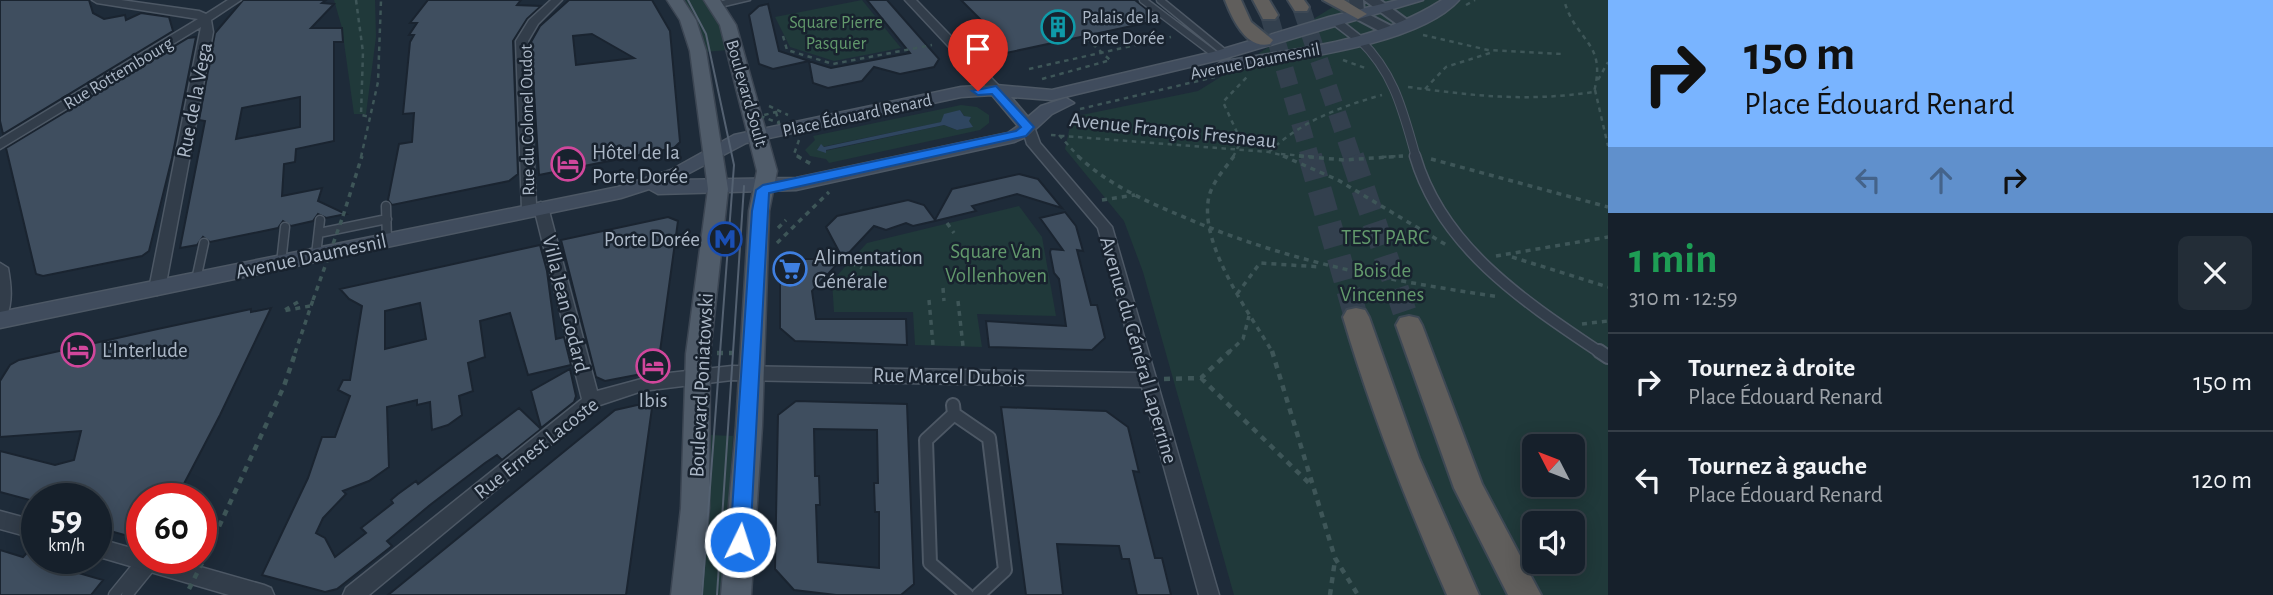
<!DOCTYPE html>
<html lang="fr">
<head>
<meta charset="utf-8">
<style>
	body { margin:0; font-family:"Alegreya Sans",sans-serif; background:#232d37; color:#f1f3f6; height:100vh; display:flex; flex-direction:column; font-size:26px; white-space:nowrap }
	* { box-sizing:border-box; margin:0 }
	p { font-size:23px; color:#9ea3a9 }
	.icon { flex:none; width:38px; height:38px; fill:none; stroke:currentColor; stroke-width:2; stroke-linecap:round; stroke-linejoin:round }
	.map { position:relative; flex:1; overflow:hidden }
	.sheet { display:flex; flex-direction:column; background:#16202b; width:665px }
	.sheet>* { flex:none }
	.top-card { background:#79b4ff; color:#111; overflow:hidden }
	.needle { width:46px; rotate:312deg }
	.buttons { position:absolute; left:1522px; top:434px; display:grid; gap:14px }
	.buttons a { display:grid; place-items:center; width:63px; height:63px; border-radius:10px; background:#16202b; box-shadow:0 4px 18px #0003,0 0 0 2px #353e47; font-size:35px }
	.speed { position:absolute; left:21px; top:483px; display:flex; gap:14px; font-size:35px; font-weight:700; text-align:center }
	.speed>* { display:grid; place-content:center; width:91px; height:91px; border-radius:50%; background:#16202b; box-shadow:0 4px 18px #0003,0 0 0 2px #353e47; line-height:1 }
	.speed small { font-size:18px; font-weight:400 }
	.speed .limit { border:10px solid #d22; background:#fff; color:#111 }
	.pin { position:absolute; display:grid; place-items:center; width:60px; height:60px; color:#fff; margin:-72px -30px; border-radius:50% 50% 50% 0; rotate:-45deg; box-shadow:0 0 7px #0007 }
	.pin .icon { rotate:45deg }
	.me { position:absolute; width:77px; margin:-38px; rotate:4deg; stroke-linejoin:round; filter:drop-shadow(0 0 5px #0008) }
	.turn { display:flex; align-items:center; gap:24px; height:147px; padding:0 21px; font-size:32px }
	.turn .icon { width:91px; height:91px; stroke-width:2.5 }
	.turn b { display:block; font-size:49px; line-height:60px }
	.lanes { display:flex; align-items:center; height:66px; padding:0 21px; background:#0003; justify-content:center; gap:35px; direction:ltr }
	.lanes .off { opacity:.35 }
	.round { display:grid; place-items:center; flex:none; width:74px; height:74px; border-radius:10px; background:#232d37 }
	.overview { display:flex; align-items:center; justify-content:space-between; height:119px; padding:0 21px }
	h1 { font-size:42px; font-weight:700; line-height:52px; color:#1e9e55 }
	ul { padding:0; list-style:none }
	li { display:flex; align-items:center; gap:21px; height:98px; padding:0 21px; border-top:2px solid #353e47 }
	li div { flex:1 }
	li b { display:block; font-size:26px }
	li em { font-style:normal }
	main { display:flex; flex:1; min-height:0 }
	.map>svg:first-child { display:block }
	.green { fill:#20393a; fill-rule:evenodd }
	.water { fill:#2f4660 }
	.building { fill:#3f4e5f; stroke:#1a2430; stroke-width:2; fill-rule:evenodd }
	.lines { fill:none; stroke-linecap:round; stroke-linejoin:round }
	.trunk-tunnel-far1 { stroke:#33404e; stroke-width:18; stroke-dasharray:18 10; stroke-linecap:butt }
	.trunk-tunnel { stroke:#33404e; stroke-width:24; stroke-dasharray:24 11; stroke-linecap:butt }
	.service-far2-casing { stroke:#4d5865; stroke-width:9 }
	.service-far1-casing { stroke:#4d5865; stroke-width:11 }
	.service-casing { stroke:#4d5865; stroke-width:13 }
	.pedestrian-far2-casing { stroke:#4d5865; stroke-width:10 }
	.pedestrian-far1-casing { stroke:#4d5865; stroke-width:13 }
	.pedestrian-casing { stroke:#4d5865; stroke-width:16 }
	.minor-casing { stroke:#4d5865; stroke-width:3 }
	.tertiary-casing { stroke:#4d5865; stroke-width:4 }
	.secondary-casing { stroke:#4d5865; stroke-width:3 }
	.primary-casing { stroke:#3c4653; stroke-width:3 }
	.trunk-casing { stroke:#3d4854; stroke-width:4 }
	.path-far2 { stroke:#3e5658; stroke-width:2.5; stroke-dasharray:4.5 4.5; stroke-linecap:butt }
	.path-far1 { stroke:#3e5658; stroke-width:3.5; stroke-dasharray:5 5; stroke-linecap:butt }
	.path { stroke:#3e5658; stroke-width:4.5; stroke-dasharray:6 6; stroke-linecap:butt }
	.service-far2 { stroke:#323d4a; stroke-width:6 }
	.service-far1 { stroke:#323d4a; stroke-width:8 }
	.service { stroke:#323d4a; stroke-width:10 }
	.pedestrian-far2 { stroke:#323d4a; stroke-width:8 }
	.pedestrian-far1 { stroke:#323d4a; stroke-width:10 }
	.pedestrian { stroke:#323d4a; stroke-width:12 }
	.minor { fill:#323d4a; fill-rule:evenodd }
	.tertiary { fill:#323d4a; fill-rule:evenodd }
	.secondary { fill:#404c5d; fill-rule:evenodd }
	.primary { fill:#505c6a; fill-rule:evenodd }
	.trunk { fill:#605e5c; fill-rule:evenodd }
	.tram { stroke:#546171; stroke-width:2 }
	.path-bridge-far1 { stroke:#3e5658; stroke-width:3.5; stroke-dasharray:5 5; stroke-linecap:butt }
	.path-bridge { stroke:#3e5658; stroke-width:4.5; stroke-dasharray:6 6; stroke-linecap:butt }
	.route { fill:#1a73e8; stroke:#114b97; stroke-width:2 }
	.labels { text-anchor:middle; stroke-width:5; stroke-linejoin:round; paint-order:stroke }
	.far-poi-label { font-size:18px; fill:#acb8c7; stroke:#18222e; text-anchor:start }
	.far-park-label { font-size:18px; fill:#62996c; stroke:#18222e }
	.far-street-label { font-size:18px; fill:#acb8c7; stroke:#18222e }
	.street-label { font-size:21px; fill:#acb8c7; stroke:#18222e }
	.poi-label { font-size:21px; fill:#acb8c7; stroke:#18222e; text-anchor:start }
	.park-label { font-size:21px; fill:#62996c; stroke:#18222e }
</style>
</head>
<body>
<main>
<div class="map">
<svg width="1608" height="595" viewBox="0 0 1608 595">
	<rect width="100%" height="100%" fill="#1e2b39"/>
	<path class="green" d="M334,0H375L376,37L366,114H354L342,28Z
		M682,0H705L718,20L728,50L704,52Z
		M862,0L901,48L834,61L790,47L775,17Z
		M1344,0H1608V595H1234L1143,272L1124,221L1065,149L1072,117L1198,91ZM1535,446H1573V485H1535ZM1535,523H1573V562H1535Z
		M961,105L977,107L989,115V123L980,130L829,163L826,159L810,156L805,150L815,140L813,136ZM960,110L972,127L957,130L944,125L825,151L817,148L942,122L946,116Z
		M1019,206L1042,237L1056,316L977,314L982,347L915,345L913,312H834L832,281L867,243Z
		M711,435L733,436L723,595H697Z"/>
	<path class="water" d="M960,110L964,116L971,117L969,121L973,127L957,130L944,125L826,150V153L817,150L821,144L824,147L941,122L944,114Z"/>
	<path class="building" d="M0,0H89L93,13L104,19L125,15L126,20L141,13L169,17L173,31L3,134L0,121Z
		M243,0H326L322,3L334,4L311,28H342L343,42H334V141L296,149L295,162L284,164L282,196L322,188L318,201L346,214L326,218L318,214L313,221L291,226L283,221L278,228L210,242L203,237L197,245L180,248L205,121L199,120L215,33ZM300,97V127L236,139L242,108Z
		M428,0H521L517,5L541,6L527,19L513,41L518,174L509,181L392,205L388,200L399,144L412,142L414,113L403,114L410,42L414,35H409L417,23H410Z
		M569,0H652L670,31L680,142L674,148L539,175L531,42L540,26ZM592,34L634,58L576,65L573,36Z
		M867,0H887L939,59L934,67L900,74L874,67L862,81L828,88L813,83L809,61L773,69L759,64L749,15L759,6L768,4L779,51L818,64L831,68L910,53Z
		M961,0H1135L1160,20L1006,53L988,35L995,34Z
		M196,37L172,158L149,251L142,256L43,276L36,274L6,148L188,38Z
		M1019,174L1038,179L1062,208L1017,194L972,206L976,211L935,221L913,226L906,223L886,230L874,226L843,259L826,227L837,216L908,200L924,205L935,220L952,189Z
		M1065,212L1076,226L1083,251L1077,250L1091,305H1097L1105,338L1092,350L989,347L986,321L1066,326L1059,279L1054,273L1050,252L1051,249L1063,250L1040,218Z
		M668,217L678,221L658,366L652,372L605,381L596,377L561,240Z
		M540,245L547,271L556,339L564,337L571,365L528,375L510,313L480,321L485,357L468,363L473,391L459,396L462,415L448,425L432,430L430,402L417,405V400L387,407L389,467L369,481L343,491L346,494L323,518L316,533L325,538L335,557L366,533L361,528L393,503L391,500L398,494L416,481L418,484L519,408L541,429L502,460L497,455L485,463L430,505L387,541L392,546L337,589L325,592L262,575L308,478L322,437H335L350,396L338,390L343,380H350L362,306L349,299L340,289ZM420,303L426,339L385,349V311Z
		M793,259H842L812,291L816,319H906L907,345L795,341L780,328V272Z
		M271,308L220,415L176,499H142V540L96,527V499H37V502L0,492V451L55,465L74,460L81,431L0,437V381L10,365L19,360L153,330L251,309V312Z
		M570,369L576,396L574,402L541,428L531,391Z
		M796,401L907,404L914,584L901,595H836L794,590L775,569L778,415ZM814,429L877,430L878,483H874L875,512H879V568L818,562L816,505H820L819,476H815Z
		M646,403L652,408L626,595H388L615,410Z
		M1001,407L1106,411L1128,427L1139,472L1133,471L1155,558H1162L1171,595H1137L1129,559H1122L1119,546L1057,544L1063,595H1026Z
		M37,542V558H62L75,562L68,570L103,580L91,595H0V550L23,557Z"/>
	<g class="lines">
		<path class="trunk-tunnel-far1" d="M1301,7L1352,157
			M1269,15L1310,157"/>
		<path class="trunk-tunnel" d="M1310,156L1356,317
			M1352,156L1409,325"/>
		<defs>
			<path id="service-far2" d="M1143,0L1217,56
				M1160,0L1225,53"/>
			<path id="service-far1" d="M386,206L387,240
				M319,233L387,219
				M316,255L320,220
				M281,263L285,227
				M196,280L204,243"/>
			<path id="service" d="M114,595L141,562
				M127,595L153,563"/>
			<path id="pedestrian-far2" d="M1360,40C1395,74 1403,112 1416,157"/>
			<path id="pedestrian-far1" d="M1415,156C1442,248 1525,302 1601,353"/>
			<path id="pedestrian" d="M1599,351L1608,357
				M953,405L954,414L989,438L1005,570L978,595
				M954,414L926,440L930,563L967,595"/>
			<path id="minor" d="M92,0H121L199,11L206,14L228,0H241L211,20L213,32L165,289L157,295L149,289L201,27L0,149V139L198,19L97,3Z
				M551,0H562L538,24L528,41L536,204L541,202L548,207L597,391L660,374L732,366L1138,373L1098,228L1027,144L1022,127L1023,124H1033L1040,143L1112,227L1219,595H1199L1142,387L732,380L642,391L597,406L369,595H343L346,588L582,399L535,212L529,215L522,210L516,41L529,20Z
				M726,0H750L716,8L711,5Z
				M905,0H916L1000,87V93H992Z
				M1330,18H1338L1366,40L1356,42L1330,22Z
				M0,263L8,268C11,285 13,302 6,318L0,320Z
				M0,511L37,521V539L0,529Z
				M96,538L142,551V558H169L264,585L271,588L274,595H229L96,556Z"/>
			<path id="tertiary" d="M1349,0H1363L1364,12L1395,28V34H1385L1353,17Z
				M1364,0H1380L1413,24L1401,27Z"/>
			<path id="secondary" d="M1398,0H1423L1223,59L1052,100L1011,97L1028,117L1041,106L1066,98L1074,103L1052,114L1028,136L1014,142L796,190L658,194L649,189L621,198L0,328V312L618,187L671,170L734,135L961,87L996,85L1052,90L1213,52L1329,17ZM992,95L1018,126L1008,133L796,178L676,180L746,143L961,97Z
				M1442,0H1459C1417,47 1284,60 1223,71L1215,66L1223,61C1298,49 1377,42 1442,0Z"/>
			<path id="primary" d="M667,0H683L696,20L706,51L728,189L710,354L709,508L701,595H671L681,508L686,354L708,189L690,51L680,20Z
				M704,0H720L736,25L777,171L769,211L762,426L751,595H721L736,426L749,211L757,171L720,25Z"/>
			<path id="trunk" d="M1225,0H1241L1251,22L1273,40L1270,44C1246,50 1232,18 1225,0Z
				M1253,0H1269L1278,15L1275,19H1263Z
				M1288,0H1304L1309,7L1307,11H1295Z
				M1323,0H1344L1367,14L1358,19Z
				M1356,308L1365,310L1369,317L1419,458L1479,595H1447C1407,504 1371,412 1343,317L1347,310Z
				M1409,316L1418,318L1422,325L1482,484L1541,595H1508L1454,488L1396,325L1400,318Z"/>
		</defs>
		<use href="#service-far2" class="service-far2-casing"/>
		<use href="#service-far1" class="service-far1-casing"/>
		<use href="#service" class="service-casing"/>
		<use href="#pedestrian-far2" class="pedestrian-far2-casing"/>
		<use href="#pedestrian-far1" class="pedestrian-far1-casing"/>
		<use href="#pedestrian" class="pedestrian-casing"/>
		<use href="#minor" class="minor-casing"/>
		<use href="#tertiary" class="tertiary-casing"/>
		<use href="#secondary" class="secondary-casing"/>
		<use href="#primary" class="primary-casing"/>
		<use href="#trunk" class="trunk-casing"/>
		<path class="path-far2" d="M356,0L363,52L361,115L371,117
			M1466,5L1475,0
			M1423,35L1488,50L1563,54
			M783,36L787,50L833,64L932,45
			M1086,38L1110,60
			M1343,60L1365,68
			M1029,69L1171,37
			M1042,79L1111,60
			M1598,80L1608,62
			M1408,87C1476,96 1525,102 1594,92C1607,41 1576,43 1564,0
			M1425,89L1446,67L1493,52
			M1595,90L1608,146
			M769,106L788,115
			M1080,109L1215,77
			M776,112L779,123L760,116Z
			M1051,135L1269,152L1289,157
			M1059,135L1079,157
			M799,140L794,154L800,157
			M1269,152C1302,121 1339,107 1382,95
			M1281,154L1317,157
			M361,157L378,82L381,0
			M1233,157L1241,141L1223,102L1248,76
			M1382,157L1403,156"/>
		<path class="path-far1" d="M797,156L813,165
			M1078,156C1106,183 1143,200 1179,215C1287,262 1385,280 1500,297
			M1234,156C1224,170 1210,184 1208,202C1202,249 1250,314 1273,353
			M1283,156L1338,180L1448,246
			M1299,156L1344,160L1403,156
			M1431,159L1608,207
			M1102,200L1135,195
			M343,216L362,156
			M947,223L954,233
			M778,228L786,220
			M777,243L829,192
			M1496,256L1608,237
			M1512,257L1608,287
			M842,259L862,268
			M943,288L944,301
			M1237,294L1260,263L1321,267
			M929,300L933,345
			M958,301L963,346
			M298,302L283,311L310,306
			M1582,324L1608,321
			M295,353L313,300
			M1228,353L1243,339L1249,316"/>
		<path class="path" d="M1272,351L1335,558L1358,595
			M717,353H733
			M1201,378L1312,486
			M1164,379L1201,378L1230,351
			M204,559L284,386L296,351
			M1330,595L1335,560"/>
		<use href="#service-far2" class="service-far2"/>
		<use href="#service-far1" class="service-far1"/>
		<use href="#service" class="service"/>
		<use href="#pedestrian-far2" class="pedestrian-far2"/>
		<use href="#pedestrian-far1" class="pedestrian-far1"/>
		<use href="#pedestrian" class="pedestrian"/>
		<use href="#minor" class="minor"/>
		<use href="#tertiary" class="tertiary"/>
		<use href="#secondary" class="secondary"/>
		<use href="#primary" class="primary"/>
		<use href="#trunk" class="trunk"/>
		<path class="tram" d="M688,0L706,34L734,165L702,595
			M717,595L744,186"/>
		<path class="path-bridge-far1" d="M313,300L343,216"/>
		<path class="path-bridge" d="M189,589L202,563"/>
	</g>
	<path class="route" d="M996,86L1034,127L1026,136L769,193L750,542L747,549L740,552L733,549L730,542L752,211L756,190L763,185L1016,131L1021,127L992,94L978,95L972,91Z"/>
	<defs>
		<symbol id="building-ring" viewBox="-11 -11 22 22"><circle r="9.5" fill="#18222e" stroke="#0f9aa8" stroke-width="1.5"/><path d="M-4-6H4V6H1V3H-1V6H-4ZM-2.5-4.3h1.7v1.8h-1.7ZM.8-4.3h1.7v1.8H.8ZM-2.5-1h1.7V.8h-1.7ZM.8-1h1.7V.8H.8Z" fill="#0f9aa8"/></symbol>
		<symbol id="hotel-ring" viewBox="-11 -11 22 22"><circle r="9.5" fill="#18222e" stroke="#d1479c" stroke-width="1.5"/><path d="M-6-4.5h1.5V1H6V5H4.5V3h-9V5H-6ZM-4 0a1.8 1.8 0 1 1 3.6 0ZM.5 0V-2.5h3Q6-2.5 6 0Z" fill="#d1479c"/></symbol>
		<symbol id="metro-ring" viewBox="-11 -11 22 22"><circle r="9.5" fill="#18222e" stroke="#1a4fb4" stroke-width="1.5"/><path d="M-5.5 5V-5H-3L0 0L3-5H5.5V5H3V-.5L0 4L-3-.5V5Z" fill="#1a4fb4"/></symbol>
		<symbol id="supermarket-ring" viewBox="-11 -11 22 22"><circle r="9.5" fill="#18222e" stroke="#3f7fe0" stroke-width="1.5"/><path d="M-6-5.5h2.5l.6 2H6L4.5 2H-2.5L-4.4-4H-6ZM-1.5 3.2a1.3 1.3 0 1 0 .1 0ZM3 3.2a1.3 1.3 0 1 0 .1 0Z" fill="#3f7fe0"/></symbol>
	</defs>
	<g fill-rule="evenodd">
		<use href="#building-ring" x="1039" y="8" width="38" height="38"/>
		<use href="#hotel-ring" x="549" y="145" width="38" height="38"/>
		<use href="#metro-ring" x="706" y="220" width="38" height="38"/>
		<use href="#supermarket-ring" x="771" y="250" width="38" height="38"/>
		<use href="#hotel-ring" x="59" y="331" width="38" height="38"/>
		<use href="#hotel-ring" x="634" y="347" width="38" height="38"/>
	</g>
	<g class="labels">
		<g class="far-poi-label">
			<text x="1082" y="23">Palais de la<tspan x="1082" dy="21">Porte Dorée</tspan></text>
		</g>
		<g class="far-park-label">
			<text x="836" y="28">Square Pierre<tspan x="836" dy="21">Pasquier</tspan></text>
		</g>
		<g class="far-street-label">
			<text transform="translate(1255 61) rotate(-11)" y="6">Avenue Daumesnil</text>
			<text transform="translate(118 73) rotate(-31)" y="6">Rue Rottembourg</text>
			<text transform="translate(747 93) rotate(74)" y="6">Boulevard Soult</text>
			<text transform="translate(857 115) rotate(-12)" y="6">Place Édouard Renard</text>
			<text transform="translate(527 120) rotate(-91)" y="6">Rue du Colonel Oudot</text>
		</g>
		<g class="street-label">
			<text transform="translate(194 100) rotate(-79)" y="7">Rue de la Vega</text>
			<text transform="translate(1173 130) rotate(6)" y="7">Avenue François Fresneau</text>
			<text transform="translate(311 256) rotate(-12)" y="7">Avenue Daumesnil</text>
			<text transform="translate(566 304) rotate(76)" y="7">Villa Jean Godard</text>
			<text transform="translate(1139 350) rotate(74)" y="7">Avenue du Général Laperrine</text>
			<text transform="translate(949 376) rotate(1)" y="7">Rue Marcel Dubois</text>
			<text transform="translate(701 385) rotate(-87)" y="7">Boulevard Poniatowski</text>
			<text transform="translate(536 448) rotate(-38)" y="7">Rue Ernest Lacoste</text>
		</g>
		<g class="poi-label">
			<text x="592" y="159">Hôtel de la<tspan x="592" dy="24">Porte Dorée</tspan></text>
			<text x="700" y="246" text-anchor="end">Porte Dorée</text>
			<text x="814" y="264">Alimentation<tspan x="814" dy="24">Générale</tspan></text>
			<text x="102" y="357">L'Interlude</text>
			<text x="653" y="407" text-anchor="middle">Ibis</text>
		</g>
		<g class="park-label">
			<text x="1385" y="244">TEST PARC</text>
			<text x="996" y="258">Square Van<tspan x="996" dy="24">Vollenhoven</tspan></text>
			<text x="1382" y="277">Bois de<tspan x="1382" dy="24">Vincennes</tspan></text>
		</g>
	</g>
</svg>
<div class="buttons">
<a><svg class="needle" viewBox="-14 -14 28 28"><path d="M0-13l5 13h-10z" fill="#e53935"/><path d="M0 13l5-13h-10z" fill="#9ea3a9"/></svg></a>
<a><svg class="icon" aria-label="sound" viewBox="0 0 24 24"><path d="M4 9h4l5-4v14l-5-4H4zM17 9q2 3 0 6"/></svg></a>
</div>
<div class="speed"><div>59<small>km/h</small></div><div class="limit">60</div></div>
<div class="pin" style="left:978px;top:91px;background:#d93025"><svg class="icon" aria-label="arrive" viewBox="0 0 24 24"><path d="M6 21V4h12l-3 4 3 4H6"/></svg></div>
<svg class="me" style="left:740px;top:542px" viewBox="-20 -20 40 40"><circle r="17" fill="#1a73e8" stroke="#fff" stroke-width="3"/><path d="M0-11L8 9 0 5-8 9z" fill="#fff"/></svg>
</div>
<section class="sheet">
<div class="top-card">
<div class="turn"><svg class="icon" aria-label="right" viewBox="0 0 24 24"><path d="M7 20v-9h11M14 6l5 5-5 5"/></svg><div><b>150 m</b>Place Édouard Renard</div></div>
<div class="lanes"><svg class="icon off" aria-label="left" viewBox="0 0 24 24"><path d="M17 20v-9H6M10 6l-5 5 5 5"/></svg><svg class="icon off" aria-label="ahead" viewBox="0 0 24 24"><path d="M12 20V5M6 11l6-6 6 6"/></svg><svg class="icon" aria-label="right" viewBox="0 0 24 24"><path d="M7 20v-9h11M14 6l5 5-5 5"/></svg></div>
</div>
<div class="overview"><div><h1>1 min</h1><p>310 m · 12:59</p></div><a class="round"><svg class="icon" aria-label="close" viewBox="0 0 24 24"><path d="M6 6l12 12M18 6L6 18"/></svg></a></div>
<ul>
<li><svg class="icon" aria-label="right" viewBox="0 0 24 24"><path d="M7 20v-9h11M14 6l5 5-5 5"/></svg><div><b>Tournez à droite</b><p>Place Édouard Renard</p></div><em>150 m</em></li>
<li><svg class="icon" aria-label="left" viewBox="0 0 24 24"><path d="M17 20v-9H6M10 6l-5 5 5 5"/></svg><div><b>Tournez à gauche</b><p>Place Édouard Renard</p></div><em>120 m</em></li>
</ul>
</section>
</main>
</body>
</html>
